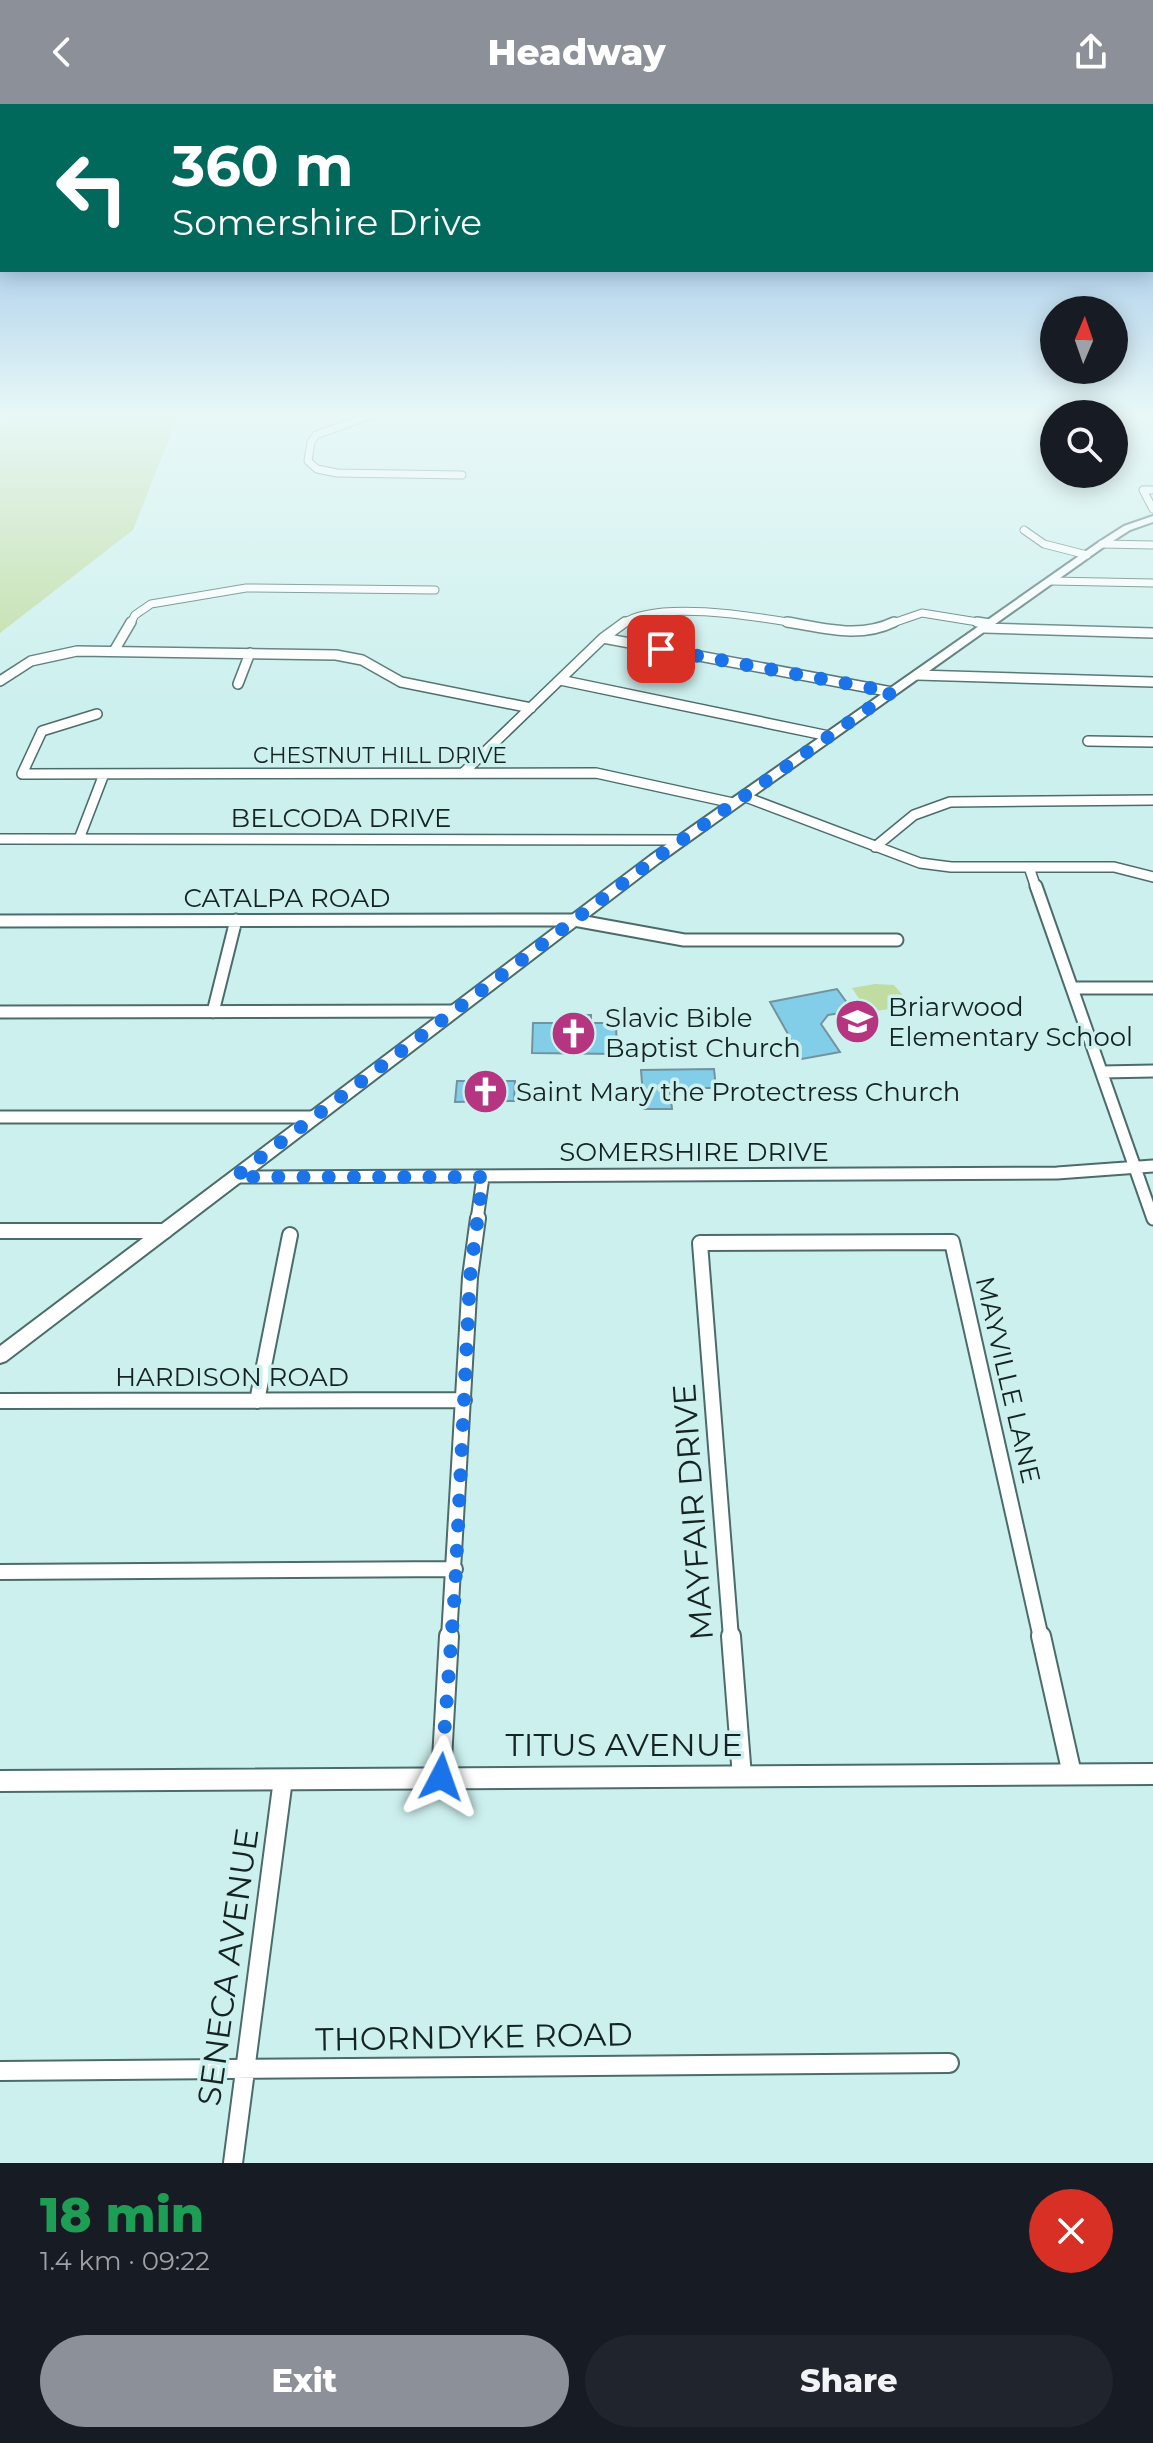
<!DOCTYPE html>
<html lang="en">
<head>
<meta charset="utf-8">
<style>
	body { margin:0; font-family:Montserrat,sans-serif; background:#20242c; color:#f1f3f6; height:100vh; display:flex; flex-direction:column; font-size:30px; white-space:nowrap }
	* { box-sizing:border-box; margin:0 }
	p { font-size:26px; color:#9ea1a6 }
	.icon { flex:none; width:44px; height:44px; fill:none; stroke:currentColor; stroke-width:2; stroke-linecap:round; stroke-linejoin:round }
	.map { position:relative; height:2059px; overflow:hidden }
	.sheet { display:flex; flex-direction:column; background:#171b24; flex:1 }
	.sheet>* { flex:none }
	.top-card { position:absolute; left:0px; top:0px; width:1154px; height:168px; box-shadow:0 4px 20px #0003; background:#00695c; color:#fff; overflow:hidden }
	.needle { width:52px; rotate:2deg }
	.tools { position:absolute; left:1040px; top:192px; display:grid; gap:16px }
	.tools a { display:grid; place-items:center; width:88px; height:88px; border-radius:50%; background:#171b24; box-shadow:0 4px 20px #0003; font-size:40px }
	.pin { position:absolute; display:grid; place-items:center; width:68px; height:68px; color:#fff; margin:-34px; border-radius:16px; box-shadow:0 4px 12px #0006 }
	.me { position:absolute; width:88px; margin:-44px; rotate:4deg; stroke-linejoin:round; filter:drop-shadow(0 0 6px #0008) }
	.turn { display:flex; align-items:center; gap:28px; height:168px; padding:0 40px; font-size:36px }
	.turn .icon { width:104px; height:104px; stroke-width:2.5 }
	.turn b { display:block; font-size:56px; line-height:68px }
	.round { display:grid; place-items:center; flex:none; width:84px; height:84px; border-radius:42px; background:#20242c }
	.head { display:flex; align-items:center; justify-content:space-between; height:136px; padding:0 40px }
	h1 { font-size:48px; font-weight:800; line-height:60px; color:#1e9e55 }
	.cta { display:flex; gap:16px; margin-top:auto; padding:16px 40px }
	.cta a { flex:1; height:92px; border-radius:48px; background:#8c9099; color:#fff; font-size:32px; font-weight:800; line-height:92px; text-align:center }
	.cta a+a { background:#20242c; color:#f1f3f6 }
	header { display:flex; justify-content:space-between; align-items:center; height:104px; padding:0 40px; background:#8c9099; color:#fff; font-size:36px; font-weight:800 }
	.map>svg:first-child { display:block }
	.green { fill:#c0dca1 }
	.building { fill:#82cee9; stroke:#74929e; stroke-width:2 }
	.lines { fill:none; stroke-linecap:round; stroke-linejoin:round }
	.minor-far4-casing { stroke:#4b6c6a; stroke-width:9 }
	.minor-far3-casing { stroke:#4b6c6a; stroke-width:12 }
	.minor-far2-casing { stroke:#4b6c6a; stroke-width:15 }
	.minor-far1-casing { stroke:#4b6c6a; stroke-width:18 }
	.minor-casing { stroke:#4b6c6a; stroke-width:22 }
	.major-casing { stroke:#4b6c6a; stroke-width:4 }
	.minor-far4 { stroke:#fff; stroke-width:7 }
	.minor-far3 { stroke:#fff; stroke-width:9 }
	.minor-far2 { stroke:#fff; stroke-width:11 }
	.minor-far1 { stroke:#fff; stroke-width:14 }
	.minor { stroke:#fff; stroke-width:18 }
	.major { fill:#fff; fill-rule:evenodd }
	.route { stroke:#1a73e8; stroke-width:14; stroke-dasharray:0 25.2 }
	.labels { text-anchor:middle; stroke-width:7; stroke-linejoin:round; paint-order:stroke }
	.far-street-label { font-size:22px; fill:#152322; stroke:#ccf0ee }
	.street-label { font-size:26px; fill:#152322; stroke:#ccf0ee }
	.poi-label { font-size:26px; fill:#152322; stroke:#ccf0ee; text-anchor:start }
	.near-street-label { font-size:32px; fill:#152322; stroke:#ccf0ee }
</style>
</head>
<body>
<header><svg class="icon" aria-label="back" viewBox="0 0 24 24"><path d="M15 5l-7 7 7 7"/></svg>Headway<svg class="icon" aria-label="share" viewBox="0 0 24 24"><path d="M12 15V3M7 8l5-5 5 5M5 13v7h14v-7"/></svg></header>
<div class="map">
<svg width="1153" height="2059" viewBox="0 0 1153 2059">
	<rect width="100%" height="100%" fill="#ccf0ee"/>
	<path class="green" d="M11,309H179L133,426L0,529V324Z
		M875,880L894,881L912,902L868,908L852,884Z"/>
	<path class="building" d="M837,885L853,907L828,911L821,920L840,948L802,955L770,898Z
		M572,911H591V919H616L617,950L532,949L533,919H572Z
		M714,965L716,984H670L672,1005H644L641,966Z
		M457,977H515L514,997L455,998Z"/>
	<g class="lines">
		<defs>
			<path id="minor-far4" d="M377,309L316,331L311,338L308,357L317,365L337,369L462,371
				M1153,386H1143L1153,405
				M1024,426L1044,440L1087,451
				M1102,440L1153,441
				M1051,477L1153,479
				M130,520L135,511L151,500L246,484L435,486
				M622,520C656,495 758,513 800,520
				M890,520L922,509L990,520"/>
			<path id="minor-far3" d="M787,518C824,524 859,535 894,518
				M977,518L990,520
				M984,524L1153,529
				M603,534L892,588
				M114,547L131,518
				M917,571L1153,578
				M560,576L829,632
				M0,577L31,557L77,547L336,551L362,556L401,578L531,604
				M238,580L250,549
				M97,610L42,627L22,670L596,669L733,699
				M1088,637L1153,638
				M463,669L603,534L625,518
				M743,692L920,759L951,763H1114L1153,773
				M0,735L683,736
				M79,735L104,670
				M875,743L914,711L950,698L1153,696
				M1029,763L1036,784"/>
			<path id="minor-far2" d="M1036,782L1153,1115
				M0,817L574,816L684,836H897
				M1072,884H1153
				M0,908L454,907
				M213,908L236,816
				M1102,968L1153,967
				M0,1013H315
				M235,1073L1057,1069L1153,1062
				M477,1116L483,1073"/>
			<path id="minor-far1" d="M0,1127H165
				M0,1297L464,1296
				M257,1297L290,1131
				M0,1468L455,1465
				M449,1534L470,1173L478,1114
				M731,1534L700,1139L952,1138L1041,1534"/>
			<path id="minor" d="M731,1532L742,1673
				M1041,1532L1072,1670
				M441,1673L449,1532
				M0,1967L949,1959
				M233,2059L283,1675"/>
			<path id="major" d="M1153,412V418L1130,426L1105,442L660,758L6,1257L0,1259V1242L650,752L1099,438L1124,422Z
				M1153,1660V1680L0,1687V1667Z"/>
		</defs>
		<use href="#minor-far4" class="minor-far4-casing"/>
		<use href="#minor-far3" class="minor-far3-casing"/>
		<use href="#minor-far2" class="minor-far2-casing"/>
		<use href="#minor-far1" class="minor-far1-casing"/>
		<use href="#minor" class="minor-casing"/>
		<use href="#major" class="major-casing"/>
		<use href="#minor-far4" class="minor-far4"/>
		<use href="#minor-far3" class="minor-far3"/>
		<use href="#minor-far2" class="minor-far2"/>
		<use href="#minor-far1" class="minor-far1"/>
		<use href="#minor" class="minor"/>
		<use href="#major" class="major"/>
	</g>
	<linearGradient id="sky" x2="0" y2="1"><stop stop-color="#7cade0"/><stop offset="0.52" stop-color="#e8f8f7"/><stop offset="1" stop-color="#e8f8f7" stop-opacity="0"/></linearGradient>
	<rect width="1153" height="597" fill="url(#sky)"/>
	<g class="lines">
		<path class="route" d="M441,1673L455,1486L470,1173L483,1073H235L655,755L892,588L661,545"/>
	</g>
	<defs>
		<symbol id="school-disc" viewBox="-11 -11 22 22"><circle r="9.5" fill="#b53581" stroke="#ccf0ee"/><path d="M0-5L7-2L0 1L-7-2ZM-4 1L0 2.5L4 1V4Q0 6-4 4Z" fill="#fff"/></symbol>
		<symbol id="church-disc" viewBox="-11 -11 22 22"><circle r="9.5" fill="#b53581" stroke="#ccf0ee"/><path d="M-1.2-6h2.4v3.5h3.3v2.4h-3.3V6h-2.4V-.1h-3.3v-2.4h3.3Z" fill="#fff"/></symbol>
	</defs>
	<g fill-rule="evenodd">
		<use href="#school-disc" x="832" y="892" width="51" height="51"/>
		<use href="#church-disc" x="548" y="904" width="51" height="51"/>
		<use href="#church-disc" x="460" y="962" width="51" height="51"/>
	</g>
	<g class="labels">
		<g class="far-street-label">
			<text x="380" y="659">CHESTNUT HILL DRIVE</text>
		</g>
		<g class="street-label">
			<text x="341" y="723">BELCODA DRIVE</text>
			<text x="287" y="803">CATALPA ROAD</text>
			<text x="694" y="1057">SOMERSHIRE DRIVE</text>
			<text x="232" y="1282">HARDISON ROAD</text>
			<text transform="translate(1008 1276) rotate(77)" y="9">MAYVILLE LANE</text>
		</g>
		<g class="poi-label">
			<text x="888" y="912">Briarwood<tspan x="888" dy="30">Elementary School</tspan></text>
			<text x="605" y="923">Slavic Bible<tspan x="605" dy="30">Baptist Church</tspan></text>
			<text x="516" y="997">Saint Mary the Protectress Church</text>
		</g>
		<g class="near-street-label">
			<text transform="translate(693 1408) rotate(-94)" y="11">MAYFAIR DRIVE</text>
			<text x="624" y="1652">TITUS AVENUE</text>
			<text transform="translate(228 1863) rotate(-82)" y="11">SENECA AVENUE</text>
			<text transform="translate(474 1933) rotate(-1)" y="11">THORNDYKE ROAD</text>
		</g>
	</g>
</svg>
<div class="tools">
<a><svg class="needle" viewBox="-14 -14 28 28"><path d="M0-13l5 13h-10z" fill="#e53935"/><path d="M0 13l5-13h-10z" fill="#9ea1a6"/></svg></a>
<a><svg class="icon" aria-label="search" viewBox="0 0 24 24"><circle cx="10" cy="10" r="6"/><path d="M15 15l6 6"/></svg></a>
</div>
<div class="pin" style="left:661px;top:545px;background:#d93025"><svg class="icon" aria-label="arrive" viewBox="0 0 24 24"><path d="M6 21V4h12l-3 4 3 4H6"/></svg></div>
<svg class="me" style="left:441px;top:1673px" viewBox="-20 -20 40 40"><path d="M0-17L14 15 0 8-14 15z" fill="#1a73e8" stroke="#fff" stroke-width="4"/></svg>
<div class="top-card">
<div class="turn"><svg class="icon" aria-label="left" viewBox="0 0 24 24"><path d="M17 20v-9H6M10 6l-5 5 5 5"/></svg><div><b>360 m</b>Somershire Drive</div></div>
</div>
</div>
<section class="sheet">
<div class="head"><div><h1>18 min</h1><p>1.4 km · 09:22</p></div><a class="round" style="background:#d93025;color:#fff"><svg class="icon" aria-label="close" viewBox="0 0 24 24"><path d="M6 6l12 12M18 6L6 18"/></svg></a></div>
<div class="cta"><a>Exit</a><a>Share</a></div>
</section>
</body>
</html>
